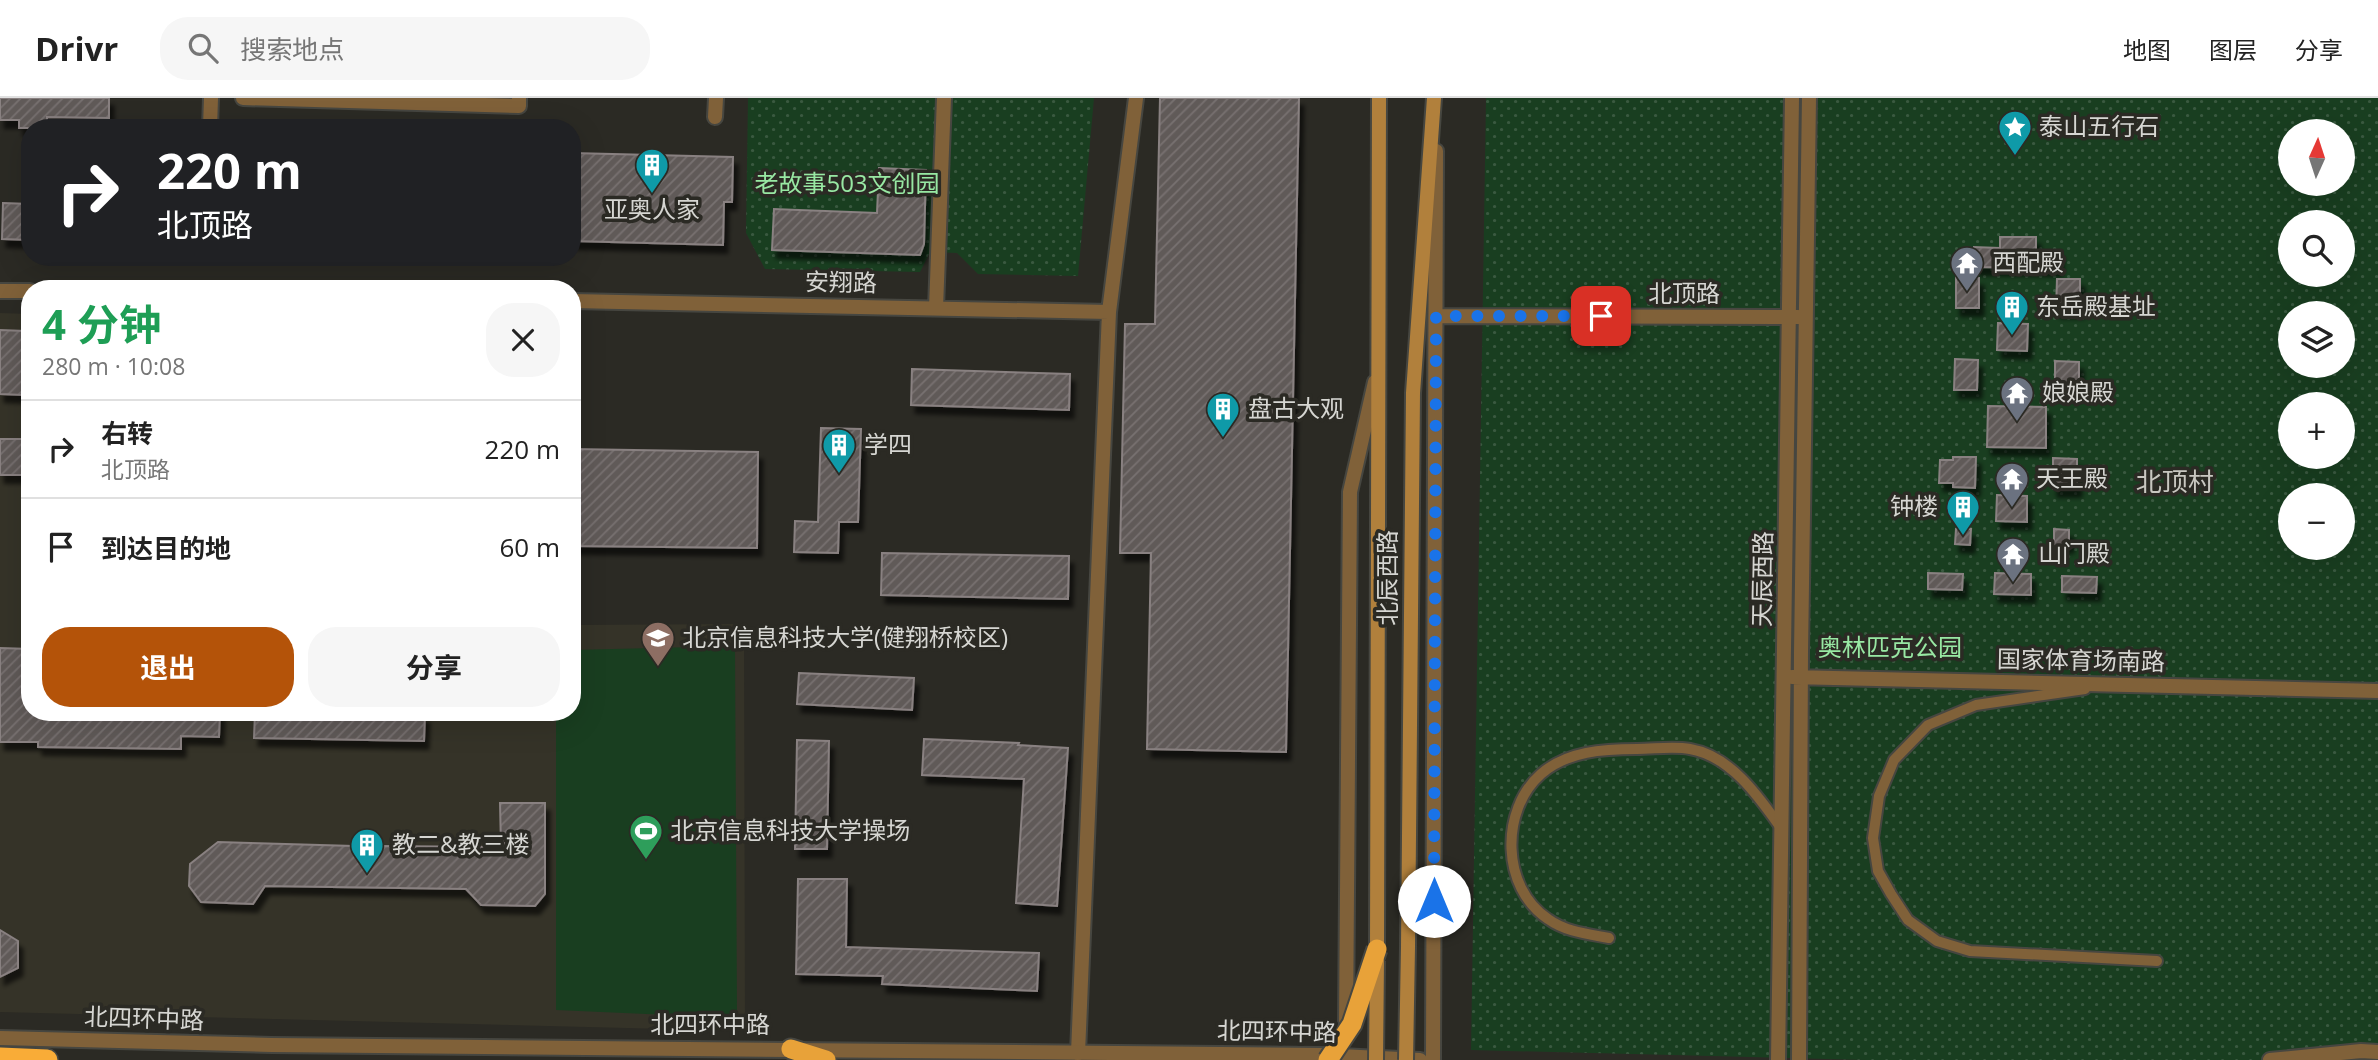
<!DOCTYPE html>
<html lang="zh">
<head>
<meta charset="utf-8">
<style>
	body { margin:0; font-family:"Open Sans","Noto Sans SC",sans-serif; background:#f6f6f6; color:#222; height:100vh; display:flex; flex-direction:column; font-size:26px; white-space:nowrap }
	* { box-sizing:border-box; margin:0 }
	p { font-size:23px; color:#767676 }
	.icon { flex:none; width:38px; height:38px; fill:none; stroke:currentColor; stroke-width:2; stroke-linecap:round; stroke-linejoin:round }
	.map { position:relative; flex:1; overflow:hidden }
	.details { position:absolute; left:21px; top:182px; width:560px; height:441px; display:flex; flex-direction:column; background:#fff; border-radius:28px; box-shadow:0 7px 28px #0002 }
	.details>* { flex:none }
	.hud { position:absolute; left:21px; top:21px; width:560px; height:147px; border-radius:28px; box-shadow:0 7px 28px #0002; background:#202124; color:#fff; overflow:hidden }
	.needle { width:46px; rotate:3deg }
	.fabs { position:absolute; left:2278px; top:21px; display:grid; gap:14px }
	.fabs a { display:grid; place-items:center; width:77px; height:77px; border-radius:50%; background:#fff; box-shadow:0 7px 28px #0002; font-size:35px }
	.pin { position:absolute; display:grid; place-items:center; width:60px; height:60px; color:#fff; margin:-30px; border-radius:14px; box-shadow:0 4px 10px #0006 }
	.me { position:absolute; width:77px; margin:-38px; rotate:0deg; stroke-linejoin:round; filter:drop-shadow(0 0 5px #0008) }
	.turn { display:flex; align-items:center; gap:24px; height:147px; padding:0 21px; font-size:32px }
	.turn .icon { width:91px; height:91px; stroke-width:2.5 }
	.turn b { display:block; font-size:49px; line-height:60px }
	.round { display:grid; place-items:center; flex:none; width:74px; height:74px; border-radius:28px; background:#f6f6f6 }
	.headline { display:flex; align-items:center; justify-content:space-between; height:119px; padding:0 21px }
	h1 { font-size:42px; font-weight:700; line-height:52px; color:#1e9e55 }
	.button { display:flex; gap:14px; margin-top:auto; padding:14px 21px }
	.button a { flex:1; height:80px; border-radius:28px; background:#b45309; color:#fff; font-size:28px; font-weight:700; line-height:80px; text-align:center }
	.button a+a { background:#f6f6f6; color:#222 }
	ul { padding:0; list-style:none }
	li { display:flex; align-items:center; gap:21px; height:98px; padding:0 21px; border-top:2px solid #e0e0e0 }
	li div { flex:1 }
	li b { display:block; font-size:26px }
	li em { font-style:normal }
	header { display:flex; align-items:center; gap:42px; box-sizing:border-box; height:98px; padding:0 35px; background:#fff; border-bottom:2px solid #e0e0e0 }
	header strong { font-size:33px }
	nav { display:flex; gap:38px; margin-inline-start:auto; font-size:24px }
	.search { width:490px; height:63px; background:#f6f6f6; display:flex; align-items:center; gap:18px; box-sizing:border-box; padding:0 24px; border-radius:28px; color:#767676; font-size:26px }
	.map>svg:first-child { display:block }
	.built { fill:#353328 }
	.green { fill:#193e20 }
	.park { fill:url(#park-dots); fill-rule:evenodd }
	.building { fill:url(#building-hatch); stroke:#898181; stroke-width:2; filter:url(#shadow) }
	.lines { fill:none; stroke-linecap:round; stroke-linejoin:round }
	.service-casing { stroke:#464640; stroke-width:14 }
	.minor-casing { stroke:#464640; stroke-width:18 }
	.tertiary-casing { stroke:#464640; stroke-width:18 }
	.secondary-casing { stroke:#464640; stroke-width:18 }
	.trunk-casing { stroke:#464640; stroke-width:23 }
	.motorway-casing { stroke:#464640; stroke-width:24 }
	.service { stroke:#806139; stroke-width:10 }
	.minor { stroke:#806139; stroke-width:14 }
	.tertiary { stroke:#806139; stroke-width:14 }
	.secondary { stroke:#b1803c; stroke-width:14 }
	.trunk { stroke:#e8a239; stroke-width:19 }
	.motorway { stroke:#f9ac37; stroke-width:21 }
	.secondary-bridge-casing { stroke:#464640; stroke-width:18; stroke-linecap:butt }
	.trunk-bridge-casing { stroke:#464640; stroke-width:23; stroke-linecap:butt }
	.secondary-bridge { stroke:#b1803c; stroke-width:14 }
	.trunk-bridge { stroke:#e8a239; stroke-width:19 }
	.route { stroke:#1a73e8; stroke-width:12; stroke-dasharray:0 21.6 }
	.labels { text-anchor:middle; stroke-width:7; stroke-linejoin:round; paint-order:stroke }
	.poi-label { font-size:24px; fill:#d6d6d2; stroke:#2b2a24; text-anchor:start }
	.park-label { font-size:24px; fill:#98e8a3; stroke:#2b2a24 }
	.street-label { font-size:24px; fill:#d6d6d2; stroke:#2b2a24 }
	.neighbourhood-label { font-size:26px; fill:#c8c7c0; stroke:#2b2a24 }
</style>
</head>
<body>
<header>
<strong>Drivr</strong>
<div class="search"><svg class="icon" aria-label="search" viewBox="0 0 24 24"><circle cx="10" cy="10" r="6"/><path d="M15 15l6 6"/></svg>搜索地点</div>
<nav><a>地图</a><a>图层</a><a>分享</a></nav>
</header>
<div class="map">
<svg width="2378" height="962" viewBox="0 0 2378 962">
	<defs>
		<pattern id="park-dots" width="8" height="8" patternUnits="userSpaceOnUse" patternTransform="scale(1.75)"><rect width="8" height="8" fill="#193e20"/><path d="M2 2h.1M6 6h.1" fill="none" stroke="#3a5940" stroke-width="1.8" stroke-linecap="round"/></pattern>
		<pattern id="building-hatch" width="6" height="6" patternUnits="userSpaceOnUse" patternTransform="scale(1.75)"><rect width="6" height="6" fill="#615a59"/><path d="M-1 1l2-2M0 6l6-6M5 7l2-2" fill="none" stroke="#777170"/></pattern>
		<filter id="shadow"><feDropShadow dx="4.5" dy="8" stdDeviation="2" flood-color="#0009"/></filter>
	</defs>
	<rect width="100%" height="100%" fill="#2b2a24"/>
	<path class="built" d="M0,215L30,216V614H572V527L744,526L745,933L0,914Z"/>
	<path class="green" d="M735,548L737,920L556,912V614H572V552Z"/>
	<path class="park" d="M748,0H1094L1078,178L978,176L957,155L930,154L920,174L765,171L746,135Z
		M1486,0H2378V962H1866L1471,952ZM2291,33H2343V86H2291ZM2291,124H2343V177H2291ZM2291,215H2343V268H2291ZM2291,306H2343V359H2291ZM2291,397H2343V450H2291Z"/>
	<path class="building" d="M0,0H109V20L47,19V30H19V22H0Z
		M1160,0H1299L1286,654L1147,651L1151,455H1120L1125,226H1155Z
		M572,55L733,59L732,104H724L723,147L572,143Z
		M879,70L926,72L924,146L920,157L772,152L774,111L877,115Z
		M3,105L30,106V142L2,141Z
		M2000,139H2036V152L2059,153L2058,170L1973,169L1974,149L2000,150Z
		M1956,179L1979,180V210H1956Z
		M2057,181H2080V212H2056Z
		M1998,225L2028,226L2027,253L1997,252Z
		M0,232L25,233L23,297L0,296Z
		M1955,261L1978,262L1977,292H1954Z
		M2055,263L2079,264V294H2055Z
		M912,271L1070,276L1069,312L911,307Z
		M1988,308L2046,309V350L1987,349Z
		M821,330L861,331L858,424H839L838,455L794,454L795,423L818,424Z
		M0,341H30V377H0Z
		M572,351L758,354L757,450L572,448Z
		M1953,359H1976L1975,390L1953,389V385H1939L1940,362H1953Z
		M2053,360L2077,361V391H2053Z
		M1997,397L2027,398V424L1996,423Z
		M1956,431H1971L1970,447L1955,446Z
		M2054,431L2069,432V447H2054Z
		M882,455L1069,458L1068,501L881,497Z
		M1928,475L1963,476L1962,492L1928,491Z
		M1995,475L2031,476V497L1994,496Z
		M2062,478L2097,479L2096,495L2062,494Z
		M0,550L30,551V614H220L219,639L181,638V651L38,649V644H0Z
		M799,575L914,580L912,612L797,606Z
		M255,614L425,617L424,643L254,640Z
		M924,641L1019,645L1018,647L1068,650L1057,808L1016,805L1024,681L922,677Z
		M797,642L829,643L827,751H795Z
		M500,705H545V796L535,808L481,807L466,791L265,788L253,806L201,804L189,788L190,766L218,744L354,748L367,763L379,748L501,749Z
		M798,781H847L846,849L1039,855L1037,893L882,886L883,878L796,876Z
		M0,832L18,843V870L0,879Z"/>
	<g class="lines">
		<defs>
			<path id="service" d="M2085,591L1976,607L1928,627L1894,662L1879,698L1873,740L1878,773L1891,796L1908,822L1937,843L1970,853L2157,863
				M1609,840C1588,836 1566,834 1548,821C1501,790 1500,712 1541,676C1567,653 1604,651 1637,651C1654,651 1674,648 1690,651C1731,658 1759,699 1781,730"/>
			<path id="minor" d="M243,0L519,8V0
				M715,19L716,0
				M210,30L211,0
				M0,193H30
				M572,203L1109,214
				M936,210L944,0
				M1078,955L1109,214L1136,0"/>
			<path id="tertiary" d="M1436,218L1798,219
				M1792,579L2378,593
				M1346,929L1350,394L1375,284
				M0,940L272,947L1320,957L1420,962
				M1433,962L1436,53
				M1778,962L1792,0
				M1799,962L1801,555L1809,0
				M2270,962L2361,953L2378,954"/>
			<path id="secondary" d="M1408,849L1413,295L1434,0
				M1377,851L1379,0"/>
			<path id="trunk" d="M791,951L826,962"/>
			<path id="motorway" d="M0,960L47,962"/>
		</defs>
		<use href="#service" class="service-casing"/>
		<use href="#minor" class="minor-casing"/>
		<use href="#tertiary" class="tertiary-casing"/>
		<use href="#secondary" class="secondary-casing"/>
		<use href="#trunk" class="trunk-casing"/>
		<use href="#motorway" class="motorway-casing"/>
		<use href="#service" class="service"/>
		<use href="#minor" class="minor"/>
		<use href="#tertiary" class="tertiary"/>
		<use href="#secondary" class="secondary"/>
		<use href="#trunk" class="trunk"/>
		<use href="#motorway" class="motorway"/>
		<defs>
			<path id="secondary-bridge" d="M1376,962L1377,863
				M1406,962L1408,849"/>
			<path id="trunk-bridge" d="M1328,962L1352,926L1377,851"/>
		</defs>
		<use href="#secondary-bridge" class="secondary-bridge-casing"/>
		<use href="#trunk-bridge" class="trunk-bridge-casing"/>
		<use href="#secondary-bridge" class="secondary-bridge"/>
		<use href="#trunk-bridge" class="trunk-bridge"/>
	</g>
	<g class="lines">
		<path class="route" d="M1434,803L1436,218H1601"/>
	</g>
	<defs>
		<symbol id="sight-pin" viewBox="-11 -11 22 30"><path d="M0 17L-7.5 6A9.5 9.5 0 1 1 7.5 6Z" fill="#0f9aa8" stroke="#2b2a24"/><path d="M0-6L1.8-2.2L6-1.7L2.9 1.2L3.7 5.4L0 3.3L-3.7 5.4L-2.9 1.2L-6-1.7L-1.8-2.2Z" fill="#fff"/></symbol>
		<symbol id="building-pin" viewBox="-11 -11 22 30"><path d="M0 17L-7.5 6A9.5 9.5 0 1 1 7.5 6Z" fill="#0f9aa8" stroke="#2b2a24"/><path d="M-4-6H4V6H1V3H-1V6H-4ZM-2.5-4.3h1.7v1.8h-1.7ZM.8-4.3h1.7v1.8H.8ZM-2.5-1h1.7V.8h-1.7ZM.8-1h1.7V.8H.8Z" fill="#fff"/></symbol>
		<symbol id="temple-pin" viewBox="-11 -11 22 30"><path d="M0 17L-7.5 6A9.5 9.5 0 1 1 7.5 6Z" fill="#6b7280" stroke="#2b2a24"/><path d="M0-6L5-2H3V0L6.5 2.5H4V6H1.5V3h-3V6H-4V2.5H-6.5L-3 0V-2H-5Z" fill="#fff"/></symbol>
		<symbol id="university-pin" viewBox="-11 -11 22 30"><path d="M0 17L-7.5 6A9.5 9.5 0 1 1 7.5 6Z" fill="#8d6e63" stroke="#2b2a24"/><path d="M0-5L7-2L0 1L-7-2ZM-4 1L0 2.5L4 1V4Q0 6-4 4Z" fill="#fff"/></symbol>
		<symbol id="stadium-pin" viewBox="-11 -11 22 30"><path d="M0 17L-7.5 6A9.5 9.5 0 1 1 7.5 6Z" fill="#2e9e5b" stroke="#2b2a24"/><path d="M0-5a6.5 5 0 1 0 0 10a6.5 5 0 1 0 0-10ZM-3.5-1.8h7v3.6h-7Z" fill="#fff"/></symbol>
	</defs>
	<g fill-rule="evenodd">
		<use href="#sight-pin" x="1996" y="10" width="38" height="52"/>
		<use href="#building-pin" x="633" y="48" width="38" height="52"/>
		<use href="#temple-pin" x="1948" y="146" width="38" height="52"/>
		<use href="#building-pin" x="1993" y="190" width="38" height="52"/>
		<use href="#temple-pin" x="1998" y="276" width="38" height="52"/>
		<use href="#building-pin" x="1204" y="292" width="38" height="52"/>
		<use href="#building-pin" x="820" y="328" width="38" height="52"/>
		<use href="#temple-pin" x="1993" y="362" width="38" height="52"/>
		<use href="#building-pin" x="1944" y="390" width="38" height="52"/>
		<use href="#temple-pin" x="1994" y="437" width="38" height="52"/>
		<use href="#university-pin" x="639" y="521" width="38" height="52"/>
		<use href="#stadium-pin" x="627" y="714" width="38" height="52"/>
		<use href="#building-pin" x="348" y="728" width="38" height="52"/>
	</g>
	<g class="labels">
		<g class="poi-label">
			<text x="2039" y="37">泰山五行石</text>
			<text x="652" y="120" text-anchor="middle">亚奥人家</text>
			<text x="1992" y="173">西配殿</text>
			<text x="2036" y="217">东岳殿基址</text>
			<text x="2042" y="303">娘娘殿</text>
			<text x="1248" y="319">盘古大观</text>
			<text x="864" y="355">学四</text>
			<text x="2036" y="389">天王殿</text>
			<text x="1938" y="417" text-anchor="end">钟楼</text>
			<text x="2038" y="464">山门殿</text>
			<text x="682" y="548">北京信息科技大学(健翔桥校区)</text>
			<text x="670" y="741">北京信息科技大学操场</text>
			<text x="392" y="755">教二&amp;教三楼</text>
		</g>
		<g class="park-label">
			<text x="847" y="94">老故事503文创园</text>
			<text x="1890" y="558">奥林匹克公园</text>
		</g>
		<g class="street-label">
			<text transform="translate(841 185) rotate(1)" y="8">安翔路</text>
			<text x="1684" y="204">北顶路</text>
			<text transform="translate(1388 480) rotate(-90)" y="8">北辰西路</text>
			<text transform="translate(1763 481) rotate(-89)" y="8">天辰西路</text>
			<text transform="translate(2081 563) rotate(1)" y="8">国家体育场南路</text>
			<text transform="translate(144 921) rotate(2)" y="8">北四环中路</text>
			<text x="710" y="935">北四环中路</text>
			<text transform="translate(1277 934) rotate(1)" y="8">北四环中路</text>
		</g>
		<g class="neighbourhood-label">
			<text x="2175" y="393">北顶村</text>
		</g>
	</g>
</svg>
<div class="fabs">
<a><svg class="needle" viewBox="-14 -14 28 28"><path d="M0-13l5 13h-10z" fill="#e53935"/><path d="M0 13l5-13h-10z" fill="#767676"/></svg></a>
<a><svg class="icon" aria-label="search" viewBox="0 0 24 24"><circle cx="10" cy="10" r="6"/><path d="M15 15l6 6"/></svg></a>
<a><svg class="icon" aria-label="layers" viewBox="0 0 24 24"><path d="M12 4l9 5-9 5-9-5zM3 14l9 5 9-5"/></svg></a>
<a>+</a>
<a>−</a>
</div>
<div class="pin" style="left:1601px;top:218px;background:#d93025"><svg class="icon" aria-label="arrive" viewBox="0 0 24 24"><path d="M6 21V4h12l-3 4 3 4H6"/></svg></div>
<svg class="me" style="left:1434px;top:803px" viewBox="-20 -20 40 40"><circle r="19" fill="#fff"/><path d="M0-13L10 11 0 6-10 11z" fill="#1a73e8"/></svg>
<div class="hud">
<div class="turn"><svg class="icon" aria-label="right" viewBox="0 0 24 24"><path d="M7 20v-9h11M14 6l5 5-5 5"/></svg><div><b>220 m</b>北顶路</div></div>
</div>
<section class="details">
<div class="headline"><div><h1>4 分钟</h1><p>280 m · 10:08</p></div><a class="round"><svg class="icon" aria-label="close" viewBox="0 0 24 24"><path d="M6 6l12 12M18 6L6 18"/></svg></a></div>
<ul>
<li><svg class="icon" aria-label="right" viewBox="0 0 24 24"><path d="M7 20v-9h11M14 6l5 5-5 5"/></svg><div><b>右转</b><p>北顶路</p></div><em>220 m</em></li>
<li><svg class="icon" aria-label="arrive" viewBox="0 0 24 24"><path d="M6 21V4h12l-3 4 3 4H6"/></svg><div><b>到达目的地</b></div><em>60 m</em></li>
</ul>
<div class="button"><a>退出</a><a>分享</a></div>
</section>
</div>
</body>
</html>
